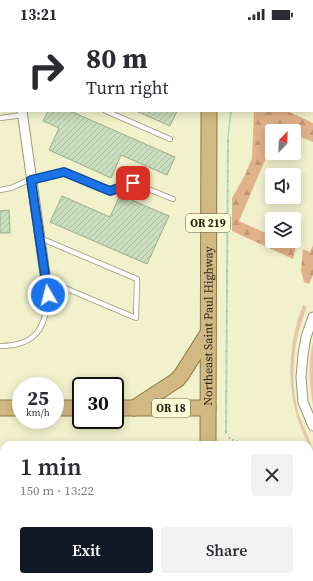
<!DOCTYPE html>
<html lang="en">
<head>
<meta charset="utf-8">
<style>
	body { margin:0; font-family:"Source Serif 4",serif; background:#f2f2f3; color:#2b2b33; height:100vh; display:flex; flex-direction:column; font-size:15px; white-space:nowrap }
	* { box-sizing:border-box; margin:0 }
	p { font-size:13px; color:#7c7c81 }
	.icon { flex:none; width:22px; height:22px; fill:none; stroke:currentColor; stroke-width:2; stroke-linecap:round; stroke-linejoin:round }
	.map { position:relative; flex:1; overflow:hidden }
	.drawer { position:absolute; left:0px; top:413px; width:313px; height:140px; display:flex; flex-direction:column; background:#fff; border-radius:12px 12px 0 0; box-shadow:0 2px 10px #0003 }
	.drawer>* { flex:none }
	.top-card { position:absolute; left:0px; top:0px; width:313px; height:84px; box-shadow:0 2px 10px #0003; background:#fff; color:#2b2b33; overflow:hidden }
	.needle { width:26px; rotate:23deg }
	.controls { position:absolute; left:265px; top:96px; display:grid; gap:8px }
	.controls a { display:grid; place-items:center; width:36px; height:36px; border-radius:4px; background:#fff; box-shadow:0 2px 10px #0003; font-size:20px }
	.speed { position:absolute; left:12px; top:349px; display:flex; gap:8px; font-size:20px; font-weight:700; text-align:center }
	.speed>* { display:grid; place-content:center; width:52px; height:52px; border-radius:50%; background:#fff; box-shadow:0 2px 10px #0003; line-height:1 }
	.speed small { font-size:10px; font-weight:400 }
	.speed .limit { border:2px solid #111; border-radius:6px; background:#fff; color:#111 }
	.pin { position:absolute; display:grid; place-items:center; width:34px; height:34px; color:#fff; margin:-17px; border-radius:8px; box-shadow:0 2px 6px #0006 }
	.me { position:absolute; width:44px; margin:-22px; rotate:352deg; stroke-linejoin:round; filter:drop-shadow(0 0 3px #0008) }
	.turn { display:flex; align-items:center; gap:14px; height:84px; padding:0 20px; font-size:18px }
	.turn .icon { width:52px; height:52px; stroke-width:2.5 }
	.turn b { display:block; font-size:28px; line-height:34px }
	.round { display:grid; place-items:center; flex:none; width:42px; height:42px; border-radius:4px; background:#f2f2f3 }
	.head { display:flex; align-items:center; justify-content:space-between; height:68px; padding:0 20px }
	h1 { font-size:24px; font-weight:600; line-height:30px }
	.primary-button { display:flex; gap:8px; margin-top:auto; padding:8px 20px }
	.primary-button a { flex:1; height:46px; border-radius:4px; background:#111827; color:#fff; font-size:16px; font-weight:600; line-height:46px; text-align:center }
	.primary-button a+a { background:#f2f2f3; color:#2b2b33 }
	.status { display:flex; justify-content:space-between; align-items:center; height:28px; padding:0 20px; background:#fff; direction:ltr }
	.status svg { height:11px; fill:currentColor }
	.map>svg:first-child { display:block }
	.green { fill:#e7c6ac }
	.forest { fill:url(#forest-firs) }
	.water { fill:url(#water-waves) }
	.building { fill:url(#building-hatch); stroke:#9bad8e }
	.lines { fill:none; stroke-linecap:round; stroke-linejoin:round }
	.service-casing { stroke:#989976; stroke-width:6 }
	.minor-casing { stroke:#989976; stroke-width:11 }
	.trunk-casing { stroke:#8d7847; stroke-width:17 }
	.path { stroke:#97987d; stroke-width:2; stroke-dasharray:1 3; stroke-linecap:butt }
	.service { stroke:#fff; stroke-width:4.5 }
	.minor { stroke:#fff; stroke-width:9 }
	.trunk { stroke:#d2b882; stroke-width:15 }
	.route-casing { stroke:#114b97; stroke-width:10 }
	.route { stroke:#1a73e8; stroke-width:7 }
	.labels { text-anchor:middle; stroke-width:3; stroke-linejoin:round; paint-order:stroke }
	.shield { fill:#feffd9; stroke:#656650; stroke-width:1 }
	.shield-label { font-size:11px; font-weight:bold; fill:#232416 }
	.street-label { font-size:12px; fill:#232416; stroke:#feffd9 }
</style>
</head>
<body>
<div class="status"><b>13:21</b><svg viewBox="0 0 49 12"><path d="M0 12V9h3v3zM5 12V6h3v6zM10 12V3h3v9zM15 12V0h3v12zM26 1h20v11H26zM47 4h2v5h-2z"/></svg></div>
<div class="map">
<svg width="313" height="553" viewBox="0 0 313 553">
	<defs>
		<pattern id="forest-firs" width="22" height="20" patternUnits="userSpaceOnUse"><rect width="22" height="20" fill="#e2b28a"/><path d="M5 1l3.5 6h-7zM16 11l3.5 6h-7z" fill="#c29976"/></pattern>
		<pattern id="water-waves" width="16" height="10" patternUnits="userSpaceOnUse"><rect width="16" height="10" fill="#a5deb8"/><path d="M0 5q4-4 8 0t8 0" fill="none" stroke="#8ebe9d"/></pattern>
		<pattern id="building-hatch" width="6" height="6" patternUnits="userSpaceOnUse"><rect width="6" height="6" fill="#caddbc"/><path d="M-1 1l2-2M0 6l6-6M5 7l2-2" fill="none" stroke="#adbea1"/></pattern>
	</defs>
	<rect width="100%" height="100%" fill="#f1f2cc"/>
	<path class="green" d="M303,277L307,279C293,313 289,351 299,387C302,397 313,416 313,424C286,380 284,325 303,277Z
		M313,314V377C309,355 308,335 313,314Z"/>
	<path class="forest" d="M254,83H287L313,95V114L294,106V103H288L279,99L278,103H272V116L239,193L272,208V213H284L296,218L293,231L232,203V170L245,147L252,130Z
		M313,217V247L309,256L304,254L301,243L303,221L310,224Z"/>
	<path class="water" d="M230,83H232L229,105L227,406H225L227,113Z"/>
	<path class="building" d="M48,83H70L175,129L167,147L121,127L111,150L49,122L59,100L43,93Z
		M136,83H177L170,98Z
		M120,167L169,188L147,236L50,194L62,168L110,189Z
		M9,182L10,205H0V183Z"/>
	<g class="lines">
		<defs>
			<path id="service" d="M0,22H1
				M0,46H1
				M106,83L170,111
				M0,90L23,87
				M0,162L11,160L31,151L64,144L110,163L133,155L173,171
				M40,210L137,251L136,290L46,252
				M0,318C36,318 46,300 48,267
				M73,553L74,549"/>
			<path id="minor" d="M18,1V0
				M22,83L48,267
				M313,289L306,309L303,327L301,349L303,374L313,398"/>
			<g id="trunk">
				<path d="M208,0V1"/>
				<path d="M0,380H21"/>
				<path d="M55,380H81"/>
				<path d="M115,380H208"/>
				<path d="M134,380L177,352L182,346L208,305"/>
				<path id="s1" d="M208,417L209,83"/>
				<path d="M208,553V549"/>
			</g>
		</defs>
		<use href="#service" class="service-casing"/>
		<use href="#minor" class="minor-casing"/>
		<use href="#trunk" class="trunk-casing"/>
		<path class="path" d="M229,410L245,417
			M309,444L313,445"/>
		<use href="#service" class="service"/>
		<use href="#minor" class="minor"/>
		<use href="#trunk" class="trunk"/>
	</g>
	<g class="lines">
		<defs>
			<path id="route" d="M48,267L31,152L64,144L110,163L133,155"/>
		</defs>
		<use href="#route" class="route-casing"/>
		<use href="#route" class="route"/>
	</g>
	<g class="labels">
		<g class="shield">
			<rect x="186" y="186" width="44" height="18" rx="3"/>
			<rect x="152" y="371" width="38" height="18" rx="3"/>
		</g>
		<g class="shield-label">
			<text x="208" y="199">OR 219</text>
			<text x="171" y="384">OR 18</text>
		</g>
		<g class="street-label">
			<text dy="4" stroke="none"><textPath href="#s1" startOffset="119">Northeast Saint Paul Highway</textPath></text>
		</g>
	</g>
</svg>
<div class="controls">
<a><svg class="needle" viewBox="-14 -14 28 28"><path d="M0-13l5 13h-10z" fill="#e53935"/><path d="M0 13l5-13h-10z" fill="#7c7c81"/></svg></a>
<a><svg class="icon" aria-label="sound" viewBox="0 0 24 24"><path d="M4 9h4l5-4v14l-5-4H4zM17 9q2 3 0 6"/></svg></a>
<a><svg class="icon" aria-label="layers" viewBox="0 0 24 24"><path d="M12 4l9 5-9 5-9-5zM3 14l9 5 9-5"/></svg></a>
</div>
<div class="speed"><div>25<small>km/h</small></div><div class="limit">30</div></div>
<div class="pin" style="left:133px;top:155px;background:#d93025"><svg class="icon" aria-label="arrive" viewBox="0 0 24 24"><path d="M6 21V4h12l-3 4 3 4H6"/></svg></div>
<svg class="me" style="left:48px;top:267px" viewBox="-20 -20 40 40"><circle r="17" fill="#1a73e8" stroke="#fff" stroke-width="3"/><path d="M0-11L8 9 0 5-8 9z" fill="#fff"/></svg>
<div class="top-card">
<div class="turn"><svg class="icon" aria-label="right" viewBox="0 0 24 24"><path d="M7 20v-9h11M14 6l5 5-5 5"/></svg><div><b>80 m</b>Turn right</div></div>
</div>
<section class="drawer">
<div class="head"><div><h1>1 min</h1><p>150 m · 13:22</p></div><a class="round"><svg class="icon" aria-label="close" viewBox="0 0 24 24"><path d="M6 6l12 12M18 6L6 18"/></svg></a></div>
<div class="primary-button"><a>Exit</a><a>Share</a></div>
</section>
</div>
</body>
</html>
